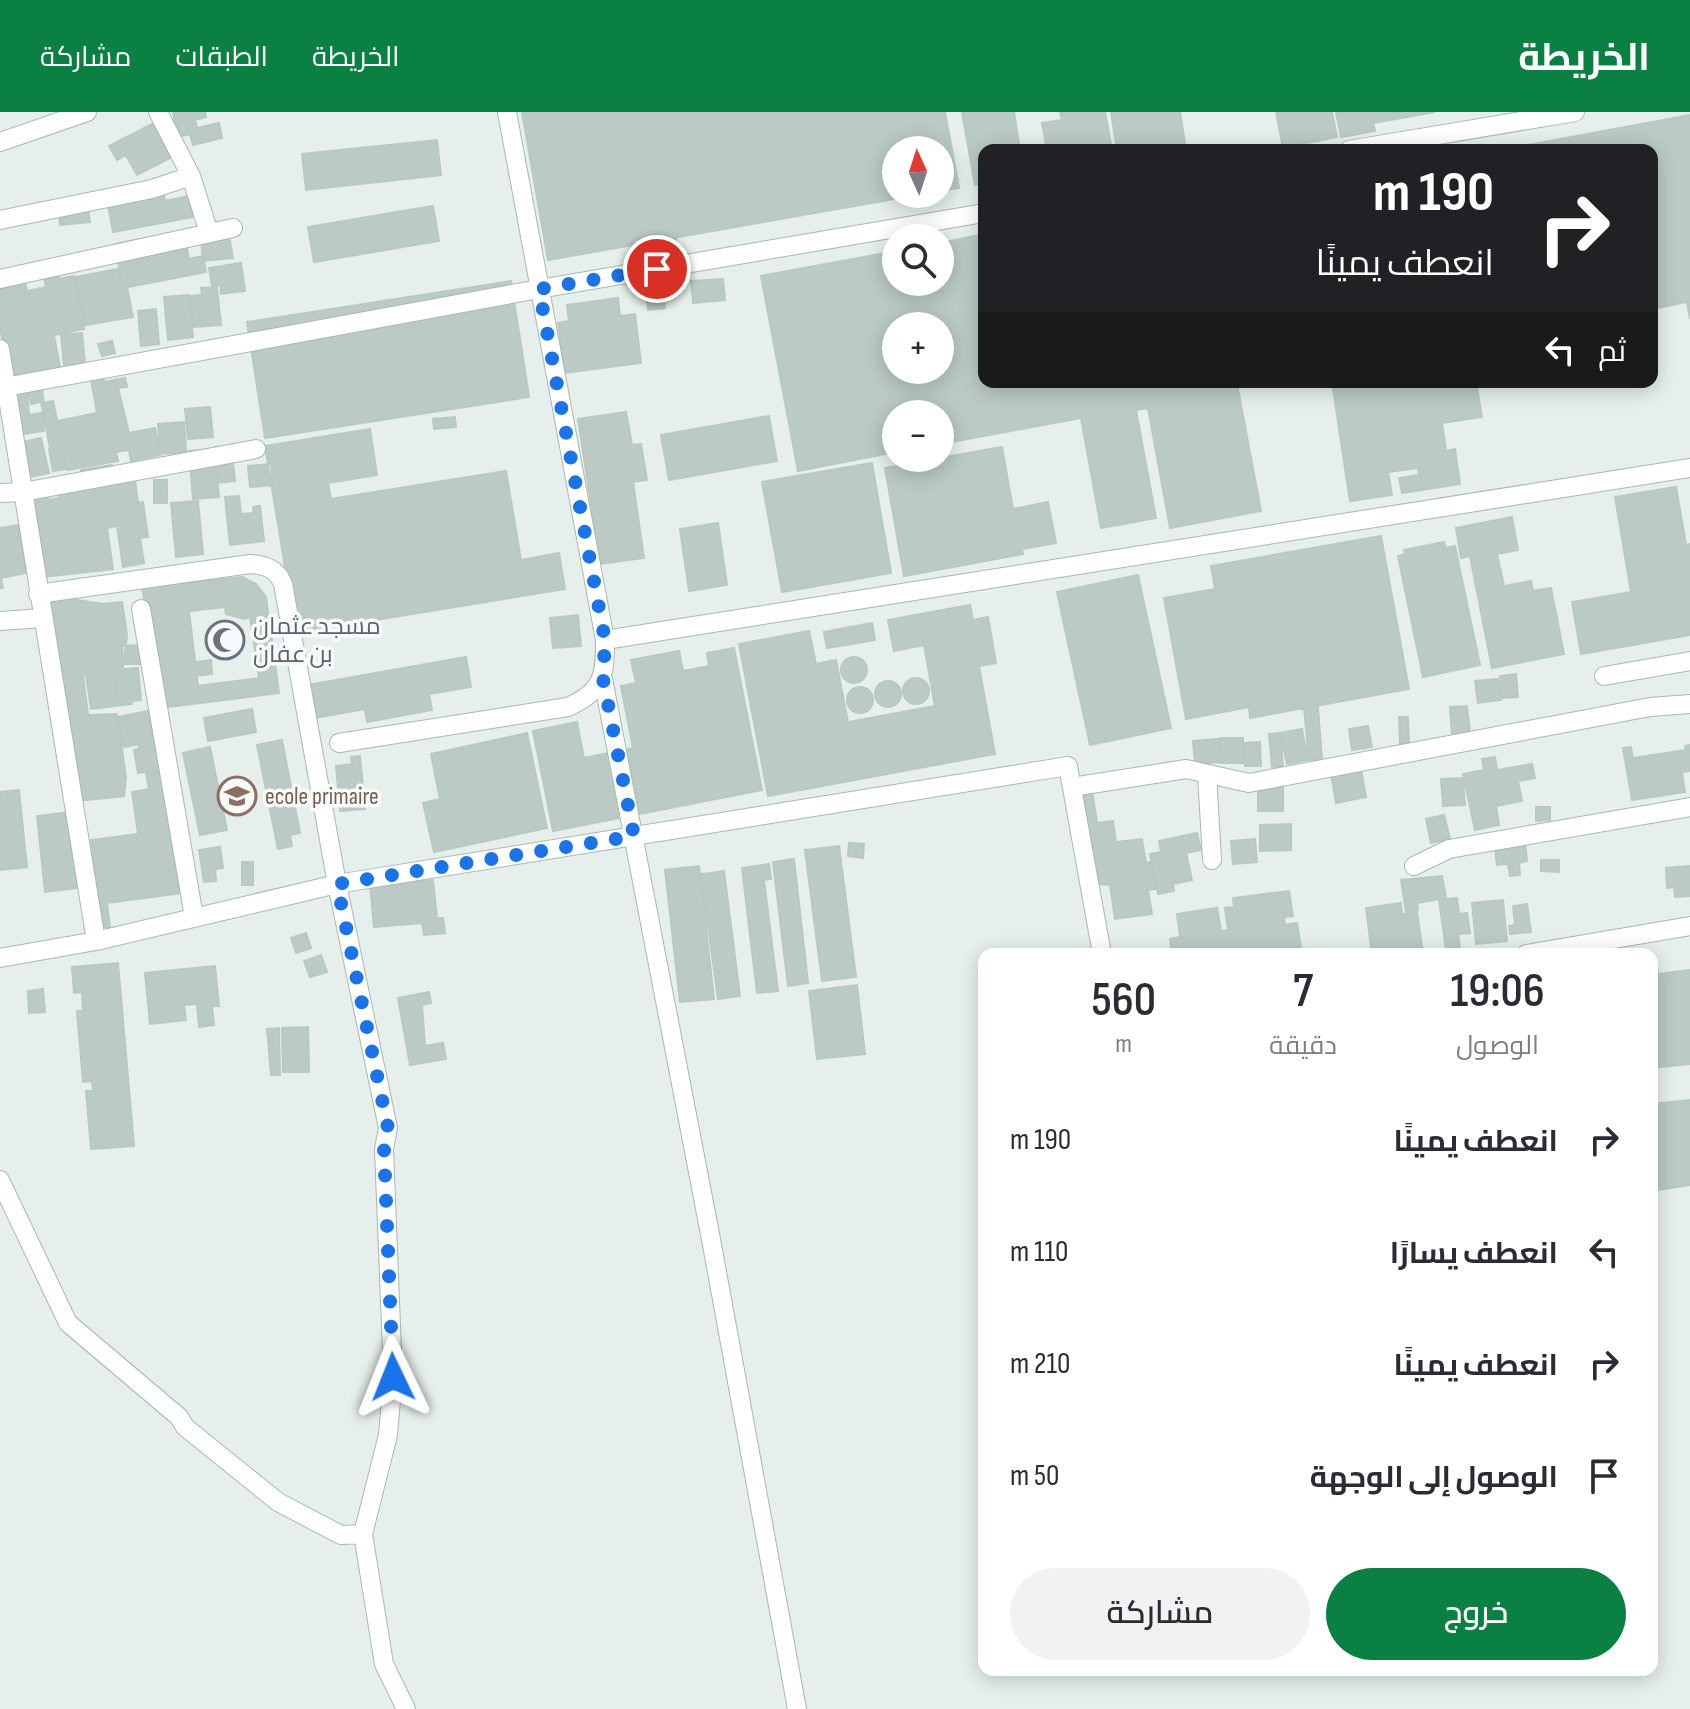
<!DOCTYPE html>
<html lang="ar">
<head>
<meta charset="utf-8">
<style>
	body { margin:0; font-family:"Sofia Sans Condensed",Cairo,sans-serif; background:#f2f2f3; color:#2b2b33; direction:rtl; height:100vh; display:flex; flex-direction:column; font-size:30px; white-space:nowrap }
	* { box-sizing:border-box; margin:0 }
	p { font-size:26px; color:#7c7c81 }
	.icon { flex:none; width:44px; height:44px; fill:none; stroke:currentColor; stroke-width:2; stroke-linecap:round; stroke-linejoin:round }
	.map { position:relative; flex:1; overflow:hidden; direction:ltr }
	.sheet { position:absolute; left:978px; top:836px; width:680px; height:728px; display:flex; flex-direction:column; background:#fff; border-radius:16px; box-shadow:0 4px 20px #0003; direction:rtl }
	.sheet>* { flex:none }
	.top-card { position:absolute; left:978px; top:32px; width:680px; height:244px; border-radius:16px; box-shadow:0 4px 20px #0003; direction:rtl; background:#202124; color:#fff; overflow:hidden }
	.needle { width:52px; rotate:357deg }
	.buttons { position:absolute; left:882px; top:24px; display:grid; gap:16px }
	.buttons a { display:grid; place-items:center; width:72px; height:72px; border-radius:50%; background:#fff; box-shadow:0 4px 20px #0003; font-size:40px }
	.pin { position:absolute; display:grid; place-items:center; width:68px; height:68px; color:#fff; margin:-34px; border:4px solid #fff; border-radius:50%; box-shadow:0 2px 8px #0007 }
	.me { position:absolute; width:88px; margin:-44px; rotate:358deg; stroke-linejoin:round; filter:drop-shadow(0 0 6px #0008) }
	.turn { display:flex; align-items:center; gap:28px; height:168px; padding:0 32px; font-size:36px }
	.turn .icon { width:104px; height:104px; stroke-width:2.5 }
	.turn b { display:block; font-size:56px; line-height:68px }
	.then { display:flex; align-items:center; height:76px; padding:0 32px; background:#0003; gap:16px; font-size:30px }
	.eta { display:flex; justify-content:space-evenly; align-items:center; height:136px; text-align:center }
	.eta b { font-size:48px; font-weight:600; line-height:56px }
	.primary-button { display:flex; gap:16px; margin-top:auto; padding:16px 32px }
	.primary-button a { flex:1; height:92px; border-radius:48px; background:#0b8043; color:#fff; font-size:32px; font-weight:600; line-height:92px; text-align:center }
	.primary-button a+a { background:#f2f2f3; color:#2b2b33 }
	ul { padding:0; list-style:none }
	li { display:flex; align-items:center; gap:24px; height:112px; padding:0 32px }
	li div { flex:1 }
	li b { display:block; font-size:30px }
	li em { font-style:normal }
	header { display:flex; align-items:center; gap:48px; box-sizing:border-box; height:112px; padding:0 40px; background:#0b8043; color:#fff }
	header strong { font-size:38px }
	nav { display:flex; gap:44px; margin-inline-start:auto; font-size:28px }
	.map>svg:first-child { display:block }
	.building { fill:#bbcac4; stroke:#b8c9c2; stroke-width:2; fill-rule:evenodd }
	.lines { fill:none; stroke-linecap:round; stroke-linejoin:round }
	.minor-casing { stroke:#a8b8b2; stroke-width:20 }
	.minor { stroke:#fff; stroke-width:18 }
	.route { stroke:#1a73e8; stroke-width:14; stroke-dasharray:0 25.2 }
	.labels { text-anchor:middle; stroke-width:7; stroke-linejoin:round; paint-order:stroke }
	.worship-label { font-size:24px; fill:#5b616d; stroke:#f7fbf9; text-anchor:start }
	.education-label { font-size:24px; fill:#785e54; stroke:#f7fbf9; text-anchor:start }
</style>
</head>
<body>
<header>
<strong>الخريطة</strong>
<nav><a>الخريطة</a><a>الطبقات</a><a>مشاركة</a></nav>
</header>
<div class="map">
<svg width="1690" height="1597" viewBox="0 0 1690 1597">
	<rect width="100%" height="100%" fill="#e6efeb"/>
	<path class="building" d="M173,0H205L206,5L195,8L197,16L219,11L222,26L193,33L190,22L178,25Z
		M522,0H945L959,76L940,79V38H896V82H923L548,148Z
		M962,0H1014L1020,38H984V71L975,73Z
		M1060,0H1105L1111,32L1106,33L1107,38H1047L1042,11L1062,8Z
		M1111,0H1180L1186,38H1117Z
		M1276,0H1332L1337,25L1283,36Z
		M1336,0H1435L1373,11L1375,19L1341,25Z
		M1690,3V207L1687,190L1652,197V38H1501Z
		M152,12L170,46L137,63L126,43L117,48L109,34Z
		M437,28L441,63L306,78L302,42Z
		M164,83L165,89L189,84L193,105L113,120L108,93Z
		M58,88L88,97L90,110L60,113Z
		M433,94L439,129L314,150L308,115Z
		M227,113L233,146L203,149L200,116Z
		M984,122V270H1250L1237,272L1261,399L1170,416L1148,296L1136,298L1156,406L1101,416L1081,306L940,332V302H896V340L798,359L761,164L896,139V170H940V131ZM896,214H940V258H896Z
		M156,124L160,142L187,137L189,147L203,144L206,160L123,176L115,132Z
		M676,127L677,144L639,147L638,130Z
		M56,148L59,167L74,164L84,217L54,223L60,255L10,264L0,216V162L25,169L27,179L46,175L41,151Z
		M241,151L245,179L221,182L220,173L212,174L209,156Z
		M118,157L121,176L127,175L133,205L85,213L76,165Z
		M723,167L725,188L693,191L691,169Z
		M511,169L529,285L265,326L247,210Z
		M217,175L221,213L194,215L191,184L202,183L201,176Z
		M663,176L665,196L648,198L646,177Z
		M189,183L193,225L168,228L164,185Z
		M618,186L620,204L635,202L641,251L565,261L558,211L569,209L567,193Z
		M156,197L159,232L141,234L138,199Z
		M82,221L85,251L64,253L61,223Z
		M112,229L115,241L102,244L98,232Z
		M102,259L104,270L125,266L127,275L118,276L129,321L155,316L160,343L131,349L129,338L116,340L118,349L67,358L63,334L50,336L41,290L31,292L27,273L41,271L44,291L53,289L57,309L97,301L90,262Z
		M1332,270H1476L1482,305L1442,311L1446,339L1455,337L1460,372L1402,381L1399,366L1419,363L1418,356L1388,360L1392,383L1350,389Z
		M27,281L29,303L42,301L44,319L16,323L11,283Z
		M210,295L213,325L188,327L185,297Z
		M626,300L632,333L641,332L647,368L633,370L644,446L600,452L578,307Z
		M769,304L777,349L669,368L661,323Z
		M455,305L456,315L434,317L433,307Z
		M184,310L186,340L160,342L158,312Z
		M370,317L377,363L328,371L331,387L506,359L521,448L559,441L565,477L296,521L265,334Z
		M41,326L49,361L25,366L18,331Z
		M231,334L235,369L219,371L215,335Z
		M61,335L65,357L53,359L49,337Z
		M1002,335L1013,397L1048,390L1056,431L1022,437L1023,442L904,464L885,356Z
		M215,337L219,385L193,387L189,339Z
		M872,351L891,461L782,480L762,370Z
		M271,352L273,373L250,375L248,354Z
		M112,353L115,371L135,368L138,391L143,390L148,425L140,426L144,451L123,455L117,414L107,416L113,457L43,465L29,375L46,373L48,388L59,386L57,370L82,366L81,358Z
		M154,368H167V391H154Z
		M1676,375L1686,433L1690,432V523L1581,542L1572,490L1631,480L1615,385Z
		M239,384L241,402L254,401L253,395L260,394L264,429L230,433L225,385Z
		M198,389L203,442L176,445L171,391Z
		M1512,405L1518,438L1497,442L1504,474L1531,469L1533,479L1551,476L1564,542L1492,556L1470,444L1461,446L1456,416Z
		M718,411L727,473L689,479L680,417Z
		M18,413L26,461L1,466L3,476H0V416Z
		M1381,424L1409,577L1250,606L1249,595L1186,607L1164,486L1215,477L1211,454Z
		M1444,430L1446,436L1455,434L1480,553L1423,565L1398,444L1405,442L1404,438Z
		M1138,463L1171,616L1090,633L1057,480Z
		M242,465L256,472L266,485L279,581L161,596L142,475Z
		M76,484L77,488L103,492L122,490L127,523L123,555L113,557L116,582L130,580L132,592L91,597L86,563L83,562L88,603L117,602L126,666L124,684L78,689L49,487Z
		M970,493L973,508L988,505L996,551L979,554L995,642L768,684L739,532L809,519L816,552L836,548L848,610L935,594L924,533L894,539L888,508Z
		M225,495L226,502L244,507L250,505L259,566L198,574L189,499Z
		M578,503L581,534L553,536L550,506Z
		M872,511L875,528L827,536L824,520Z
		M216 529a10 10 0 1 1 20 0a10 10 0 1 1-20 0Z
		M146,533V552H123L122,534Z
		M734,536L762,678L553,719L533,619L577,610L584,646L633,636L621,574L636,571L631,548L679,539L683,559L709,554L707,541Z
		M466,545L471,575L429,582L432,598L367,610L365,597L308,607L302,574Z
		M841 558a13 13 0 1 1 26 0a13 13 0 1 1-26 0Z
		M211,548L212,562L196,564L195,550Z
		M138,556L141,588L132,589L131,579L117,580L115,558Z
		M1516,562L1518,585L1502,586L1500,564Z
		M903 579a13 13 0 1 1 26 0a13 13 0 1 1-26 0Z
		M1498,567L1501,588L1478,591L1475,569Z
		M875 582a13 13 0 1 1 26 0a13 13 0 1 1-26 0Z
		M847 588a13 13 0 1 1 26 0a13 13 0 1 1-26 0Z
		M1467,594L1470,621L1452,623L1450,595Z
		M1318,595L1322,647L1309,648L1304,596Z
		M252,597L256,620L208,629L204,606Z
		M148,599L159,657L138,661L134,638L139,637V632L124,635L118,605Z
		M1399,605H1408L1409,631L1400,632Z
		M1368,614L1372,635L1352,638L1349,617Z
		M1302,617L1308,648L1287,652L1280,621Z
		M527,621L547,716L434,740L423,691L440,687L431,642Z
		M1280,621L1283,654L1272,655L1269,622Z
		M1220,626H1243V651H1220Z
		M1218,627L1220,650L1195,652L1193,629Z
		M282,628L300,721L290,723L292,734L278,737L257,633Z
		M1260,630L1261,654H1245L1244,631Z
		M1690,633V659L1682,660L1685,680L1632,688L1623,636L1631,635L1633,646L1686,638L1685,634Z
		M210,635L227,718L200,723L183,641Z
		M360,644L365,697L340,699L336,654L352,652L351,645Z
		M1495,645L1497,658L1532,652L1535,666L1518,669L1522,689L1496,694L1499,713L1475,718L1463,662L1484,658L1482,647Z
		M1360,651L1366,685L1336,691L1330,656Z
		M166,658L183,781L107,791L110,815H103L91,728L138,722L132,680L149,677L146,661Z
		M1463,666L1465,693L1443,694L1441,667Z
		M1283,669V699H1258V676Z
		M1091,672L1097,711L1113,709L1116,730L1142,727L1146,751L1151,750L1155,777L1148,778L1152,802L1115,807L1110,773L1092,771L1076,674Z
		M19,678L27,755L0,758V680Z
		M1536,695H1550V708L1536,709Z
		M69,700L79,776L45,780L37,704Z
		M1444,703L1450,727L1431,731L1426,707Z
		M1291,712V738L1260,739V713Z
		M1524,719L1527,749L1519,751L1520,763L1510,764L1508,752L1497,753L1493,722Z
		M1197,721L1201,738L1186,741L1192,768L1173,772L1174,779L1158,782L1150,742L1161,740L1159,729Z
		M1255,727L1257,750L1233,752L1231,729Z
		M849,731L864,732L863,746L848,744Z
		M839,734L856,865L822,869L805,738Z
		M220,735L223,756L215,757L216,769L204,770L199,738Z
		M794,747L808,871L788,874L773,750Z
		M1541,748H1559V760L1541,759Z
		M242,750H253V773H242Z
		M769,752L771,767L764,768L778,879L757,881L742,756Z
		M699,754L714,887L680,890L665,758Z
		M1690,754V784L1675,785L1674,775L1667,776L1666,756Z
		M724,759L740,884L718,887L701,762Z
		M1442,764L1446,786L1417,791L1418,798L1406,800L1401,768Z
		M433,768L437,806H443L445,821L424,823L422,811L374,815L370,773Z
		M1289,779L1293,804L1284,805L1285,813L1297,811L1302,842H1172L1170,827L1180,825L1177,802L1217,796L1221,819L1228,818L1225,796L1234,795L1233,786Z
		M1457,786L1459,802L1467,801L1470,821L1458,822L1460,836L1446,838L1439,788Z
		M1503,788L1507,829L1476,832L1472,791Z
		M1401,791L1402,802L1417,800L1423,842H1372L1366,796Z
		M1527,792L1531,820L1510,822L1509,814L1515,813L1513,794Z
		M306,821L311,836L296,841L291,826Z
		M321,843L327,860L310,865L304,849Z
		M118,851L134,1034L91,1037L86,979H93L92,969L83,970L77,899H83L82,880L74,881L72,855Z
		M215,854L219,894H212L214,913L199,915L197,892L184,893L186,908L150,912L145,861Z
		M1657,854L1658,862L1690,858V952L1652,956V855Z
		M857,873L865,942L817,947L809,879Z
		M43,877L45,900L29,901L28,879Z
		M429,880L431,891L422,893L425,934L443,931L446,947L410,953L398,886Z
		M308,915L309,960H283L282,916Z
		M279,916L280,963H271L267,917Z
		M1690,988V1073L1656,1078L1652,1042V992Z"/>
	<g class="lines">
		<defs>
			<path id="minor" d="M158,0L191,64L209,121
				M0,30L87,0
				M1349,38L1575,0
				M0,108L152,77L191,64
				M0,167L233,116
				M0,237L96,829
				M0,276L539,177L984,101
				M0,381L23,380L256,337
				M141,497L194,805
				M0,509L42,506
				M605,528L1690,356
				M1604,564L1690,549
				M603,567L710,1122L797,1597
				M339,631L568,595C603,579 605,565 605,528L507,0
				M1207,662L1212,748
				M1072,675L1186,657L1249,671L1650,595L1690,592
				M1414,754L1449,737L1690,695
				M1526,842L1690,814
				M0,846L96,829L337,772L283,472C277,457 266,453 250,452L38,482
				M0,1068L68,1211L179,1305L185,1315L278,1390L341,1423L363,1422
				M406,1597L384,1552L363,1422L388,1323L393,1265L384,1037L388,1016L337,772L1068,654L1102,842"/>
		</defs>
		<use href="#minor" class="minor-casing"/>
		<use href="#minor" class="minor"/>
	</g>
	<g class="lines">
		<path class="route" d="M393,1265L384,1037L388,1016L337,772L634,724L603,567L605,528L539,177L657,157"/>
	</g>
	<defs>
		<symbol id="mosque-ring" viewBox="-11 -11 22 22"><circle r="9.5" fill="#f7fbf9" stroke="#6b7280" stroke-width="1.5"/><path d="M3.5-4.9A6 6 0 1 0 3.5 4.9A5 5 0 1 1 3.5-4.9Z" fill="#6b7280"/></symbol>
		<symbol id="school-ring" viewBox="-11 -11 22 22"><circle r="9.5" fill="#f7fbf9" stroke="#8d6e63" stroke-width="1.5"/><path d="M0-5L7-2L0 1L-7-2ZM-4 1L0 2.5L4 1V4Q0 6-4 4Z" fill="#8d6e63"/></symbol>
	</defs>
	<g fill-rule="evenodd">
		<use href="#mosque-ring" x="203" y="506" width="44" height="44"/>
		<use href="#school-ring" x="215" y="662" width="44" height="44"/>
	</g>
	<g class="labels">
		<g class="worship-label">
			<text x="253" y="522">مسجد عثمان<tspan x="253" dy="28">بن عفان</tspan></text>
		</g>
		<g class="education-label">
			<text x="265" y="692">ecole primaire</text>
		</g>
	</g>
</svg>
<div class="buttons">
<a><svg class="needle" viewBox="-14 -14 28 28"><path d="M0-13l5 13h-10z" fill="#e53935"/><path d="M0 13l5-13h-10z" fill="#7c7c81"/></svg></a>
<a><svg class="icon" aria-label="search" viewBox="0 0 24 24"><circle cx="10" cy="10" r="6"/><path d="M15 15l6 6"/></svg></a>
<a>+</a>
<a>−</a>
</div>
<div class="pin" style="left:657px;top:157px;background:#d93025"><svg class="icon" aria-label="arrive" viewBox="0 0 24 24"><path d="M6 21V4h12l-3 4 3 4H6"/></svg></div>
<svg class="me" style="left:393px;top:1265px" viewBox="-20 -20 40 40"><path d="M0-17L14 15 0 8-14 15z" fill="#1a73e8" stroke="#fff" stroke-width="4"/></svg>
<div class="top-card">
<div class="turn"><svg class="icon" aria-label="right" viewBox="0 0 24 24"><path d="M7 20v-9h11M14 6l5 5-5 5"/></svg><div><b>190 m</b>انعطف يمينًا</div></div>
<div class="then">ثم<svg class="icon" aria-label="left" viewBox="0 0 24 24"><path d="M17 20v-9H6M10 6l-5 5 5 5"/></svg></div>
</div>
<section class="sheet">
<div class="eta">
<div><b>19:06</b><p>الوصول</p></div>
<div><b>7</b><p>دقيقة</p></div>
<div><b>560</b><p>m</p></div>
</div>
<ul>
<li><svg class="icon" aria-label="right" viewBox="0 0 24 24"><path d="M7 20v-9h11M14 6l5 5-5 5"/></svg><div><b>انعطف يمينًا</b></div><em>190 m</em></li>
<li><svg class="icon" aria-label="left" viewBox="0 0 24 24"><path d="M17 20v-9H6M10 6l-5 5 5 5"/></svg><div><b>انعطف يسارًا</b></div><em>110 m</em></li>
<li><svg class="icon" aria-label="right" viewBox="0 0 24 24"><path d="M7 20v-9h11M14 6l5 5-5 5"/></svg><div><b>انعطف يمينًا</b></div><em>210 m</em></li>
<li><svg class="icon" aria-label="arrive" viewBox="0 0 24 24"><path d="M6 21V4h12l-3 4 3 4H6"/></svg><div><b>الوصول إلى الوجهة</b></div><em>50 m</em></li>
</ul>
<div class="primary-button"><a>خروج</a><a>مشاركة</a></div>
</section>
</div>
</body>
</html>
